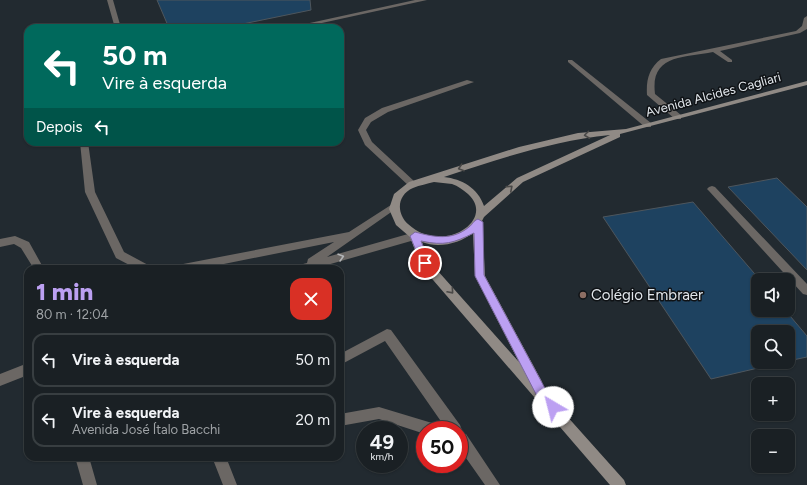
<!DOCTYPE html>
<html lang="pt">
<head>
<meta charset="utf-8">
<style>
	body { margin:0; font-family:Figtree,sans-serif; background:#272d31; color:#f1f3f6; height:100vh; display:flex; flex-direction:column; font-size:15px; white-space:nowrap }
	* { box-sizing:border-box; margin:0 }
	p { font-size:13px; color:#9fa3a6 }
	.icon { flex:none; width:22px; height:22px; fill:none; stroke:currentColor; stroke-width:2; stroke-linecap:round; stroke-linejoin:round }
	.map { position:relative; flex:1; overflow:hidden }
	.panel { position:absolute; left:24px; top:265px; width:320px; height:196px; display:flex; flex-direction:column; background:#1a2024; border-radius:12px; box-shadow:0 1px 3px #0004,0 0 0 1px #383e41 }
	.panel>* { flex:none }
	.banner { position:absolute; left:24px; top:24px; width:320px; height:122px; border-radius:12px; box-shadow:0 1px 3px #0004,0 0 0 1px #383e41; background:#00695c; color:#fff; overflow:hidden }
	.fabs { position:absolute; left:751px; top:273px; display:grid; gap:8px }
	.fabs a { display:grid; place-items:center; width:44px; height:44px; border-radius:8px; background:#1a2024; box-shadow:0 1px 3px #0004,0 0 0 1px #383e41; font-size:20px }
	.speed { position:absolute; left:356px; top:421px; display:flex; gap:8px; font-size:20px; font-weight:700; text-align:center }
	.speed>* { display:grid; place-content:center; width:52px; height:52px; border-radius:50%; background:#1a2024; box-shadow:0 1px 3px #0004,0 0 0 1px #383e41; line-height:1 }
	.speed small { font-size:10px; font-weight:400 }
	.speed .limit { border:6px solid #d22; background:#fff; color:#111 }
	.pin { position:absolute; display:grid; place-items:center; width:34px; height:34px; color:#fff; margin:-17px; border:2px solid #fff; border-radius:50%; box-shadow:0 1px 4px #0007 }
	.me { position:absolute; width:44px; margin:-22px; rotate:323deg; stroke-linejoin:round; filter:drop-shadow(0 0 3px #0008) }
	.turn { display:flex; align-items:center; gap:14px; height:84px; padding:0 12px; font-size:18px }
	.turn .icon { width:52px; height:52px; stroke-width:2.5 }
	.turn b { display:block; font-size:28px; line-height:34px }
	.then { display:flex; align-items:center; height:38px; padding:0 12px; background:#0003; gap:8px; font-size:15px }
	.round { display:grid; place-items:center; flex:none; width:42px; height:42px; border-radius:12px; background:#272d31 }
	.summary { display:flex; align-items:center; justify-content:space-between; height:68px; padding:0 12px }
	h1 { font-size:24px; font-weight:800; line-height:30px; color:#bca0f2 }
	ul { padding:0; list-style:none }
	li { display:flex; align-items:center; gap:12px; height:54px; margin:0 8px 6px; padding:0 4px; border:2px solid #383e41; border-radius:12px }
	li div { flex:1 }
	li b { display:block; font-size:15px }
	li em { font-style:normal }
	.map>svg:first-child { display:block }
	.building { fill:#1e4260; stroke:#4e565d }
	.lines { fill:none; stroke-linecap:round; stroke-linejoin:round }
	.lane { fill:#6b6764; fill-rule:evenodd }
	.secondary { fill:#908a85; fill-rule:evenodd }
	.oneway { stroke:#494847 }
	.oneway2 { stroke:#b2b4b6 }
	.route { fill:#bca0f2; stroke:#7a689d }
	.education-dot { fill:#8d6e63; stroke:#0f1215; stroke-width:1.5 }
	.labels { text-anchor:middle; stroke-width:3; stroke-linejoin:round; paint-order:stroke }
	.far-street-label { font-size:13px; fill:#e2e7ec; stroke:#0f1215 }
	.poi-label { font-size:15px; fill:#e2e7ec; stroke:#0f1215; text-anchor:start }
</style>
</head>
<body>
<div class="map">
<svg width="807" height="485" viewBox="0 0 807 485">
	<rect width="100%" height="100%" fill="#222a30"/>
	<path class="building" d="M157,0H310L311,10L223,28H169Z
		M777,178L807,207V270L728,187Z
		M693,202L760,280H758V310H785L807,336V357L788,361V332H758V362H784L711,379L603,217Z"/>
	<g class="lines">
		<path class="lane" d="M107,0H113L121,28H115Z
			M415,0H427L299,28H287Z
			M807,16V29L800,33L720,51L732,60V62H728L713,52C684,58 650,54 655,94L681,115V119H675L647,95C646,80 649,68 661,59L796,31L802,26L804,18Z
			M568,60H572L651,123V127H645L568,62Z
			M467,80L474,82L388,112L371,122L366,130L372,142L415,182L417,184L415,186H409L365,145L358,130L365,118L382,108Z
			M80,142H88L95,192L124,252L150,266L151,269H137L116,258L85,192Z
			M712,186L715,187L807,284V295L803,294L709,191L707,189L709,187Z
			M394,203L399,206L397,208L327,257L415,232L418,233L420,236L418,239L313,269H294L295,266L307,263L308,259L334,242L199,269H173L174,266L178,265L349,232Z
			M15,236L29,242L44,269H34L21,248L14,244L0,247V239Z
			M387,329L391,330L460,425L462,430L460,433L466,434L500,485H485L459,448V430H447L385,341L340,365V354Z
			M28,363V375L0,386V374Z
			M379,407L432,423L437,425L439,430H425V434L379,419L340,426V414Z
			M75,457H89L97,485H83Z
			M212,457H226L237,485H223Z"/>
		<path class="secondary" d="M807,81V85L620,134V137L523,182L484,217L482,221L485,276L540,378L542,382L540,386L624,480L626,485H610L421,266L410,237L396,225L389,209L394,194L409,182L519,147L578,133L626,129ZM610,135L517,178L484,206C478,188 462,179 444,177C499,159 552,141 610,135ZM434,182C440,183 446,183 452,184C458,186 463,190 468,194C497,220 442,256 408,224C396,213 397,195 413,188C420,185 427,184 434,182ZM473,233L475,276L519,362L429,261L422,242C439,249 460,243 473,233Z"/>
	</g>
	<defs><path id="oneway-chevron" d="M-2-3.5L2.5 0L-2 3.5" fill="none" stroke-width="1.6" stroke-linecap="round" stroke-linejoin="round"/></defs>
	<g class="oneway">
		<use href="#oneway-chevron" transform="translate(587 135) rotate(173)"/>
		<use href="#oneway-chevron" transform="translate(461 168) rotate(162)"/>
		<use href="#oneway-chevron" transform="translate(510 188) rotate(-41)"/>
		<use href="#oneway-chevron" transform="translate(451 291) rotate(49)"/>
	</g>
	<use class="oneway2" href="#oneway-chevron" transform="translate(341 257) rotate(-16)"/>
	<path class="route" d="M478,219L483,222L484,275L547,392L559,407L557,411L553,413L549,411L539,400L475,276L474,233C453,243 445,246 421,241L430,263L425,266L421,263L410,236L415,232C434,237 452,241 469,227C473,224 473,221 478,219Z"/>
	<circle class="education-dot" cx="583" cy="295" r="4"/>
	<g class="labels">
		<g class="far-street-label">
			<text transform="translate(713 94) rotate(-15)" y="5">Avenida Alcides Cagliari</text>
		</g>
		<g class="poi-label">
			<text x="591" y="300">Colégio Embraer</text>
		</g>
	</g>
</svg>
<div class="fabs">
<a><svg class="icon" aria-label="sound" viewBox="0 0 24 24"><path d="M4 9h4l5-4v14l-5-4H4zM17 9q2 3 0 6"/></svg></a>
<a><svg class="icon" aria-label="search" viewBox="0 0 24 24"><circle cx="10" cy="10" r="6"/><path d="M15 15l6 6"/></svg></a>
<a>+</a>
<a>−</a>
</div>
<div class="speed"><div>49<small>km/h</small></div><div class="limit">50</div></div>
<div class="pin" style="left:425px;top:263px;background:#d93025"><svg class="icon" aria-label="arrive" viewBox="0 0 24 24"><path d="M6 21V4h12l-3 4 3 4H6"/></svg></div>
<svg class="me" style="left:553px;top:407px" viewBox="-20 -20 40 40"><circle r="19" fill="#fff"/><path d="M0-13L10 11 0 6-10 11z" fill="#bca0f2"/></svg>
<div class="banner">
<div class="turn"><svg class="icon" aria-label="left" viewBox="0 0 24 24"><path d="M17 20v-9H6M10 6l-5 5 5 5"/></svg><div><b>50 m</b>Vire à esquerda</div></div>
<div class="then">Depois<svg class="icon" aria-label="left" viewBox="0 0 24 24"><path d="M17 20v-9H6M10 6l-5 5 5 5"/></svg></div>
</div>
<section class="panel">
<div class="summary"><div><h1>1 min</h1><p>80 m · 12:04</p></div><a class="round" style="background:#d93025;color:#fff"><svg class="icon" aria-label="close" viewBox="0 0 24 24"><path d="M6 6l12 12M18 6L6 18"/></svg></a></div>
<ul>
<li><svg class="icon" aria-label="left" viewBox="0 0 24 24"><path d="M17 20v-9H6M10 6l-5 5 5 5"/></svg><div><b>Vire à esquerda</b></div><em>50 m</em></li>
<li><svg class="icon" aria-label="left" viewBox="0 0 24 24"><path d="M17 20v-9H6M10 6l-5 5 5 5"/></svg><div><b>Vire à esquerda</b><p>Avenida José Ítalo Bacchi</p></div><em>20 m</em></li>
</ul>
</section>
</div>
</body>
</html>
